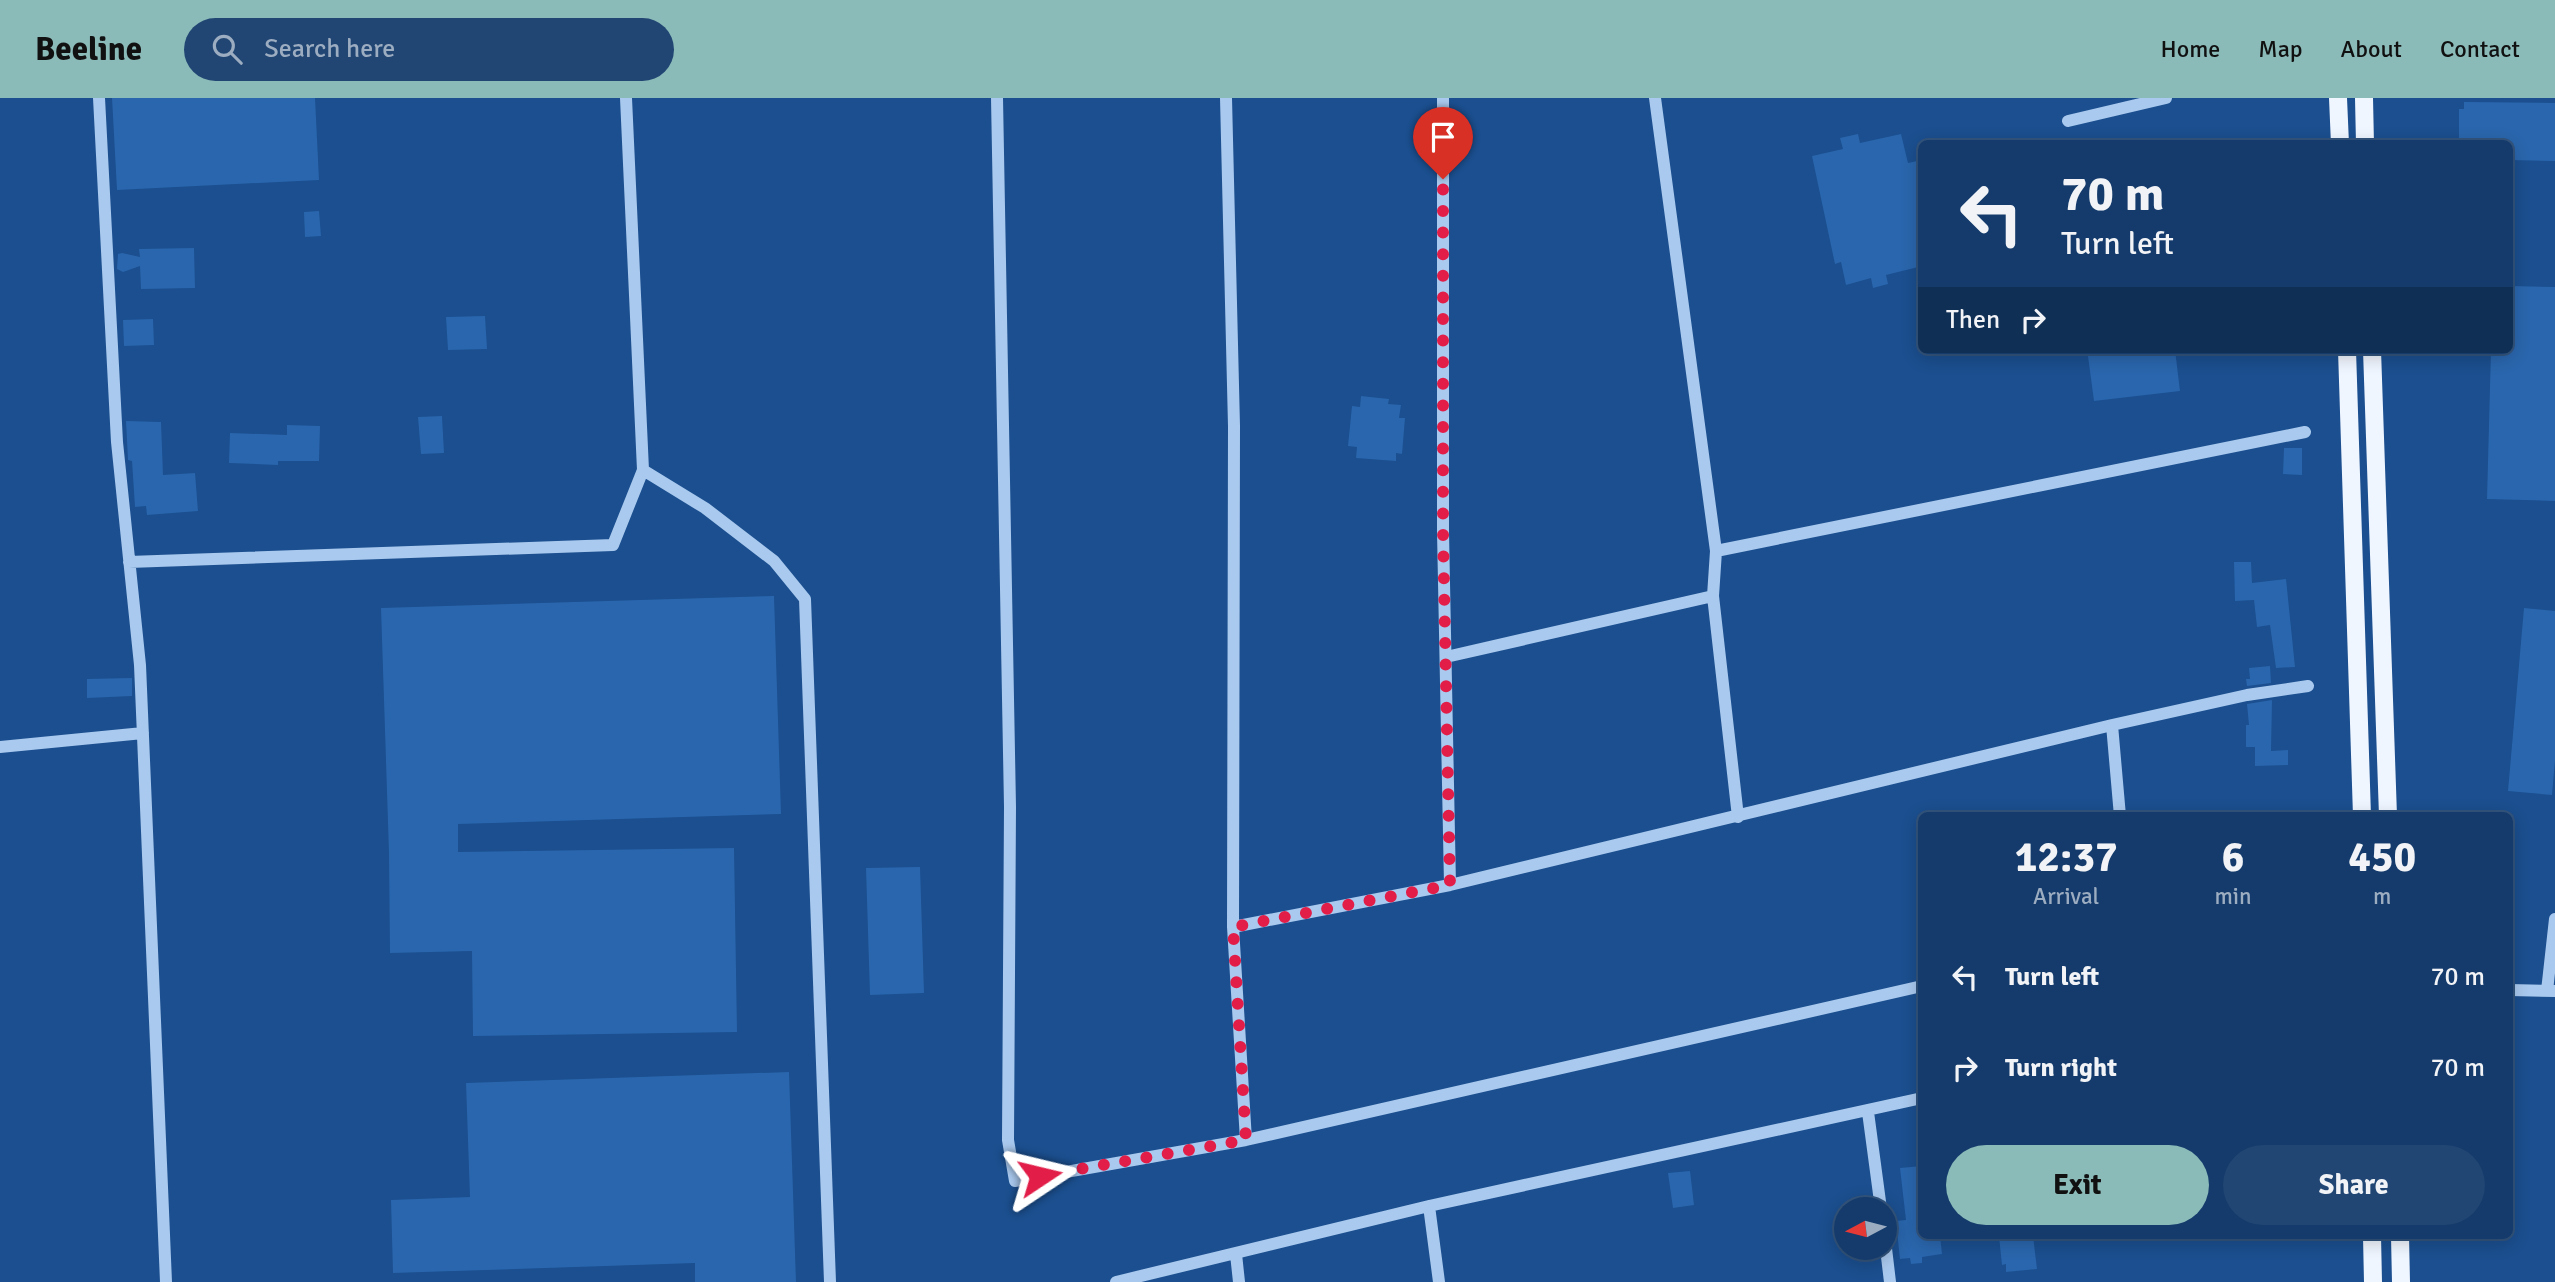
<!DOCTYPE html>
<html lang="en">
<head>
<meta charset="utf-8">
<style>
	body { margin:0; font-family:Signika,sans-serif; background:#214673; color:#f1f3f6; height:100vh; display:flex; flex-direction:column; font-size:26px; white-space:nowrap }
	* { box-sizing:border-box; margin:0 }
	p { font-size:23px; color:#9dadc1 }
	.icon { flex:none; width:38px; height:38px; fill:none; stroke:currentColor; stroke-width:2; stroke-linecap:round; stroke-linejoin:round }
	.map { position:relative; flex:1; overflow:hidden }
	.sheet { position:absolute; left:1918px; top:714px; width:595px; height:427px; display:flex; flex-direction:column; background:#143b6b; border-radius:10px; box-shadow:0 4px 18px #0003,0 0 0 2px #33557e }
	.sheet>* { flex:none }
	.top-card { position:absolute; left:1918px; top:42px; width:595px; height:214px; border-radius:10px; box-shadow:0 4px 18px #0003,0 0 0 2px #33557e; background:#143b6b; color:#f1f3f6; overflow:hidden }
	.needle { width:46px; rotate:263deg }
	.fabs { position:absolute; left:1834px; top:1099px; display:grid; gap:14px }
	.fabs a { display:grid; place-items:center; width:63px; height:63px; border-radius:50%; background:#143b6b; box-shadow:0 4px 18px #0003,0 0 0 2px #33557e; font-size:35px }
	.pin { position:absolute; display:grid; place-items:center; width:60px; height:60px; color:#fff; margin:-72px -30px; border-radius:50% 50% 50% 0; rotate:-45deg; box-shadow:0 0 7px #0007 }
	.pin .icon { rotate:45deg }
	.me { position:absolute; width:77px; margin:-38px; rotate:80deg; stroke-linejoin:round; filter:drop-shadow(0 0 5px #0008) }
	.turn { display:flex; align-items:center; gap:24px; height:147px; padding:0 28px; font-size:32px }
	.turn .icon { width:91px; height:91px; stroke-width:2.5 }
	.turn b { display:block; font-size:49px; line-height:60px }
	.then { display:flex; align-items:center; height:66px; padding:0 28px; background:#0003; gap:14px; font-size:26px }
	.eta { display:flex; justify-content:space-evenly; align-items:center; height:119px; text-align:center }
	.eta b { font-size:42px; font-weight:700; line-height:49px }
	.action { display:flex; gap:14px; margin-top:auto; padding:14px 28px }
	.action a { flex:1; height:80px; border-radius:42px; background:#8bbbb9; color:#111; font-size:28px; font-weight:700; line-height:80px; text-align:center }
	.action a+a { background:#214673; color:#f1f3f6 }
	ul { padding:0; list-style:none }
	li { display:flex; align-items:center; gap:21px; height:91px; padding:0 28px }
	li div { flex:1 }
	li b { display:block; font-size:26px }
	li em { font-style:normal }
	header { display:flex; align-items:center; gap:42px; box-sizing:border-box; height:98px; padding:0 35px; background:#8bbbb9; color:#111 }
	header strong { font-size:33px }
	nav { display:flex; gap:38px; margin-inline-start:auto; font-size:24px }
	.search { width:490px; height:63px; background:#214673; display:flex; align-items:center; gap:18px; box-sizing:border-box; padding:0 24px; border-radius:38px; color:#9dadc1; font-size:26px }
	.map>svg:first-child { display:block }
	.building { fill:#2a66ad }
	.lines { fill:none; stroke-linecap:round; stroke-linejoin:round }
	.minor { stroke:#a9c9ee; stroke-width:12 }
	.major { stroke:#f0f6ff; stroke-width:18 }
	.route { stroke:#e11d48; stroke-width:12; stroke-dasharray:0 21.6 }
</style>
</head>
<body>
<header>
<strong>Beeline</strong>
<div class="search"><svg class="icon" aria-label="search" viewBox="0 0 24 24"><circle cx="10" cy="10" r="6"/><path d="M15 15l6 6"/></svg>Search here</div>
<nav><a>Home</a><a>Map</a><a>About</a><a>Contact</a></nav>
</header>
<div class="map">
<svg width="2555" height="1184" viewBox="0 0 2555 1184">
	<rect width="100%" height="100%" fill="#1b4f8f"/>
	<path class="building" d="M112,0H315L319,82L117,92Z
		M2464,4L2555,5V63L2510,62V46H2459V11H2464Z
		M1858,36L1860,45L1901,36L1908,65L1922,62V168L1886,177L1888,186L1873,190L1871,180L1846,187L1841,164L1835,166L1812,58L1843,51L1840,40Z
		M319,113L321,138L305,139L304,114Z
		M194,150L195,190L141,191L140,168L123,174L117,171L118,156L122,155L140,159L139,151Z
		M2510,188L2555,189V403L2487,401L2491,252H2510Z
		M485,218L487,251L448,252L446,219Z
		M153,221L154,247L124,248L123,222Z
		M2145,252H2175L2180,293L2094,303L2088,258Z
		M1361,298L1389,301L1388,306L1401,307L1399,320H1405L1402,356L1396,355V363L1356,360L1357,349L1348,348L1352,308L1360,309Z
		M442,318L444,355L421,356L418,319Z
		M126,323L161,324L163,377L195,375L198,413L147,417L146,408L135,409L132,363L128,362Z
		M287,327L320,328L319,363H278V367L229,365L230,335L287,337Z
		M2284,350H2302V377L2283,376Z
		M2234,464H2251L2252,485L2286,481L2295,569L2276,570L2270,527L2257,529L2254,502L2235,503Z
		M774,498L781,716L458,726V754L734,750L737,934L473,938L472,853L390,855L389,755L381,510Z
		M2524,510L2555,513V662L2552,697L2508,693Z
		M2270,568L2271,585L2247,588L2246,581H2250L2249,570Z
		M132,580V598L87,600V581Z
		M2272,602L2271,653L2288,652V667L2255,668V649H2246V627H2249L2247,606Z
		M920,769L924,895L870,897L866,770Z
		M789,974L796,1184H695V1165L393,1175L391,1102L470,1099L466,985Z
		M1922,1068V1138H1940L1942,1156L1922,1159V1165L1911,1166L1910,1160L1900,1161L1896,1123L1906,1122L1900,1070Z
		M1690,1073L1694,1107L1673,1110L1668,1075Z
		M1999,1138H2033L2037,1171L2006,1174V1166L2002,1167Z"/>
	<g class="lines">
		<path class="minor" d="M99,0L117,344L140,567L166,1184
			M626,0L643,372
			M997,0L1010,709L1008,1042L1015,1083L1246,1042L1922,888
			M1226,0L1234,328L1233,829L1450,787L2112,627L2120,718
			M1443,0V434L1450,787
			M2068,23L2166,0
			M2395,252H2408
			M1716,453L2305,334
			M129,464L613,447L643,372L705,410L774,463L805,501L830,1184
			M1713,498L1738,719
			M1446,559L1713,498L1716,453L1655,0
			M2112,627L2247,597L2308,588
			M0,649L143,635
			M1233,829L1246,1042
			M2510,892L2555,893
			M2547,893L2555,821
			M1868,1014L1881,1111
			M1429,1108L1439,1184
			M1885,1142L1890,1184
			M1236,1156L1239,1184
			M1116,1184L1429,1108L1922,1000"/>
		<path class="major" d="M2338,0L2340,46
			M2364,0L2365,46
			M2347,252L2362,718
			M2372,252L2388,718
			M2372,1138L2373,1184
			M2400,1138L2401,1184"/>
	</g>
	<g class="lines">
		<path class="route" d="M1040,1078L1246,1042L1233,829L1450,787L1443,434V81"/>
	</g>
</svg>
<div class="fabs">
<a><svg class="needle" viewBox="-14 -14 28 28"><path d="M0-13l5 13h-10z" fill="#e53935"/><path d="M0 13l5-13h-10z" fill="#9dadc1"/></svg></a>
</div>
<div class="pin" style="left:1443px;top:81px;background:#d93025"><svg class="icon" aria-label="arrive" viewBox="0 0 24 24"><path d="M6 21V4h12l-3 4 3 4H6"/></svg></div>
<svg class="me" style="left:1040px;top:1078px" viewBox="-20 -20 40 40"><path d="M0-17L14 15 0 8-14 15z" fill="#e11d48" stroke="#fff" stroke-width="4"/></svg>
<div class="top-card">
<div class="turn"><svg class="icon" aria-label="left" viewBox="0 0 24 24"><path d="M17 20v-9H6M10 6l-5 5 5 5"/></svg><div><b>70 m</b>Turn left</div></div>
<div class="then">Then<svg class="icon" aria-label="right" viewBox="0 0 24 24"><path d="M7 20v-9h11M14 6l5 5-5 5"/></svg></div>
</div>
<section class="sheet">
<div class="eta">
<div><b>12:37</b><p>Arrival</p></div>
<div><b>6</b><p>min</p></div>
<div><b>450</b><p>m</p></div>
</div>
<ul>
<li><svg class="icon" aria-label="left" viewBox="0 0 24 24"><path d="M17 20v-9H6M10 6l-5 5 5 5"/></svg><div><b>Turn left</b></div><em>70 m</em></li>
<li><svg class="icon" aria-label="right" viewBox="0 0 24 24"><path d="M7 20v-9h11M14 6l5 5-5 5"/></svg><div><b>Turn right</b></div><em>70 m</em></li>
</ul>
<div class="action"><a>Exit</a><a>Share</a></div>
</section>
</div>
</body>
</html>
